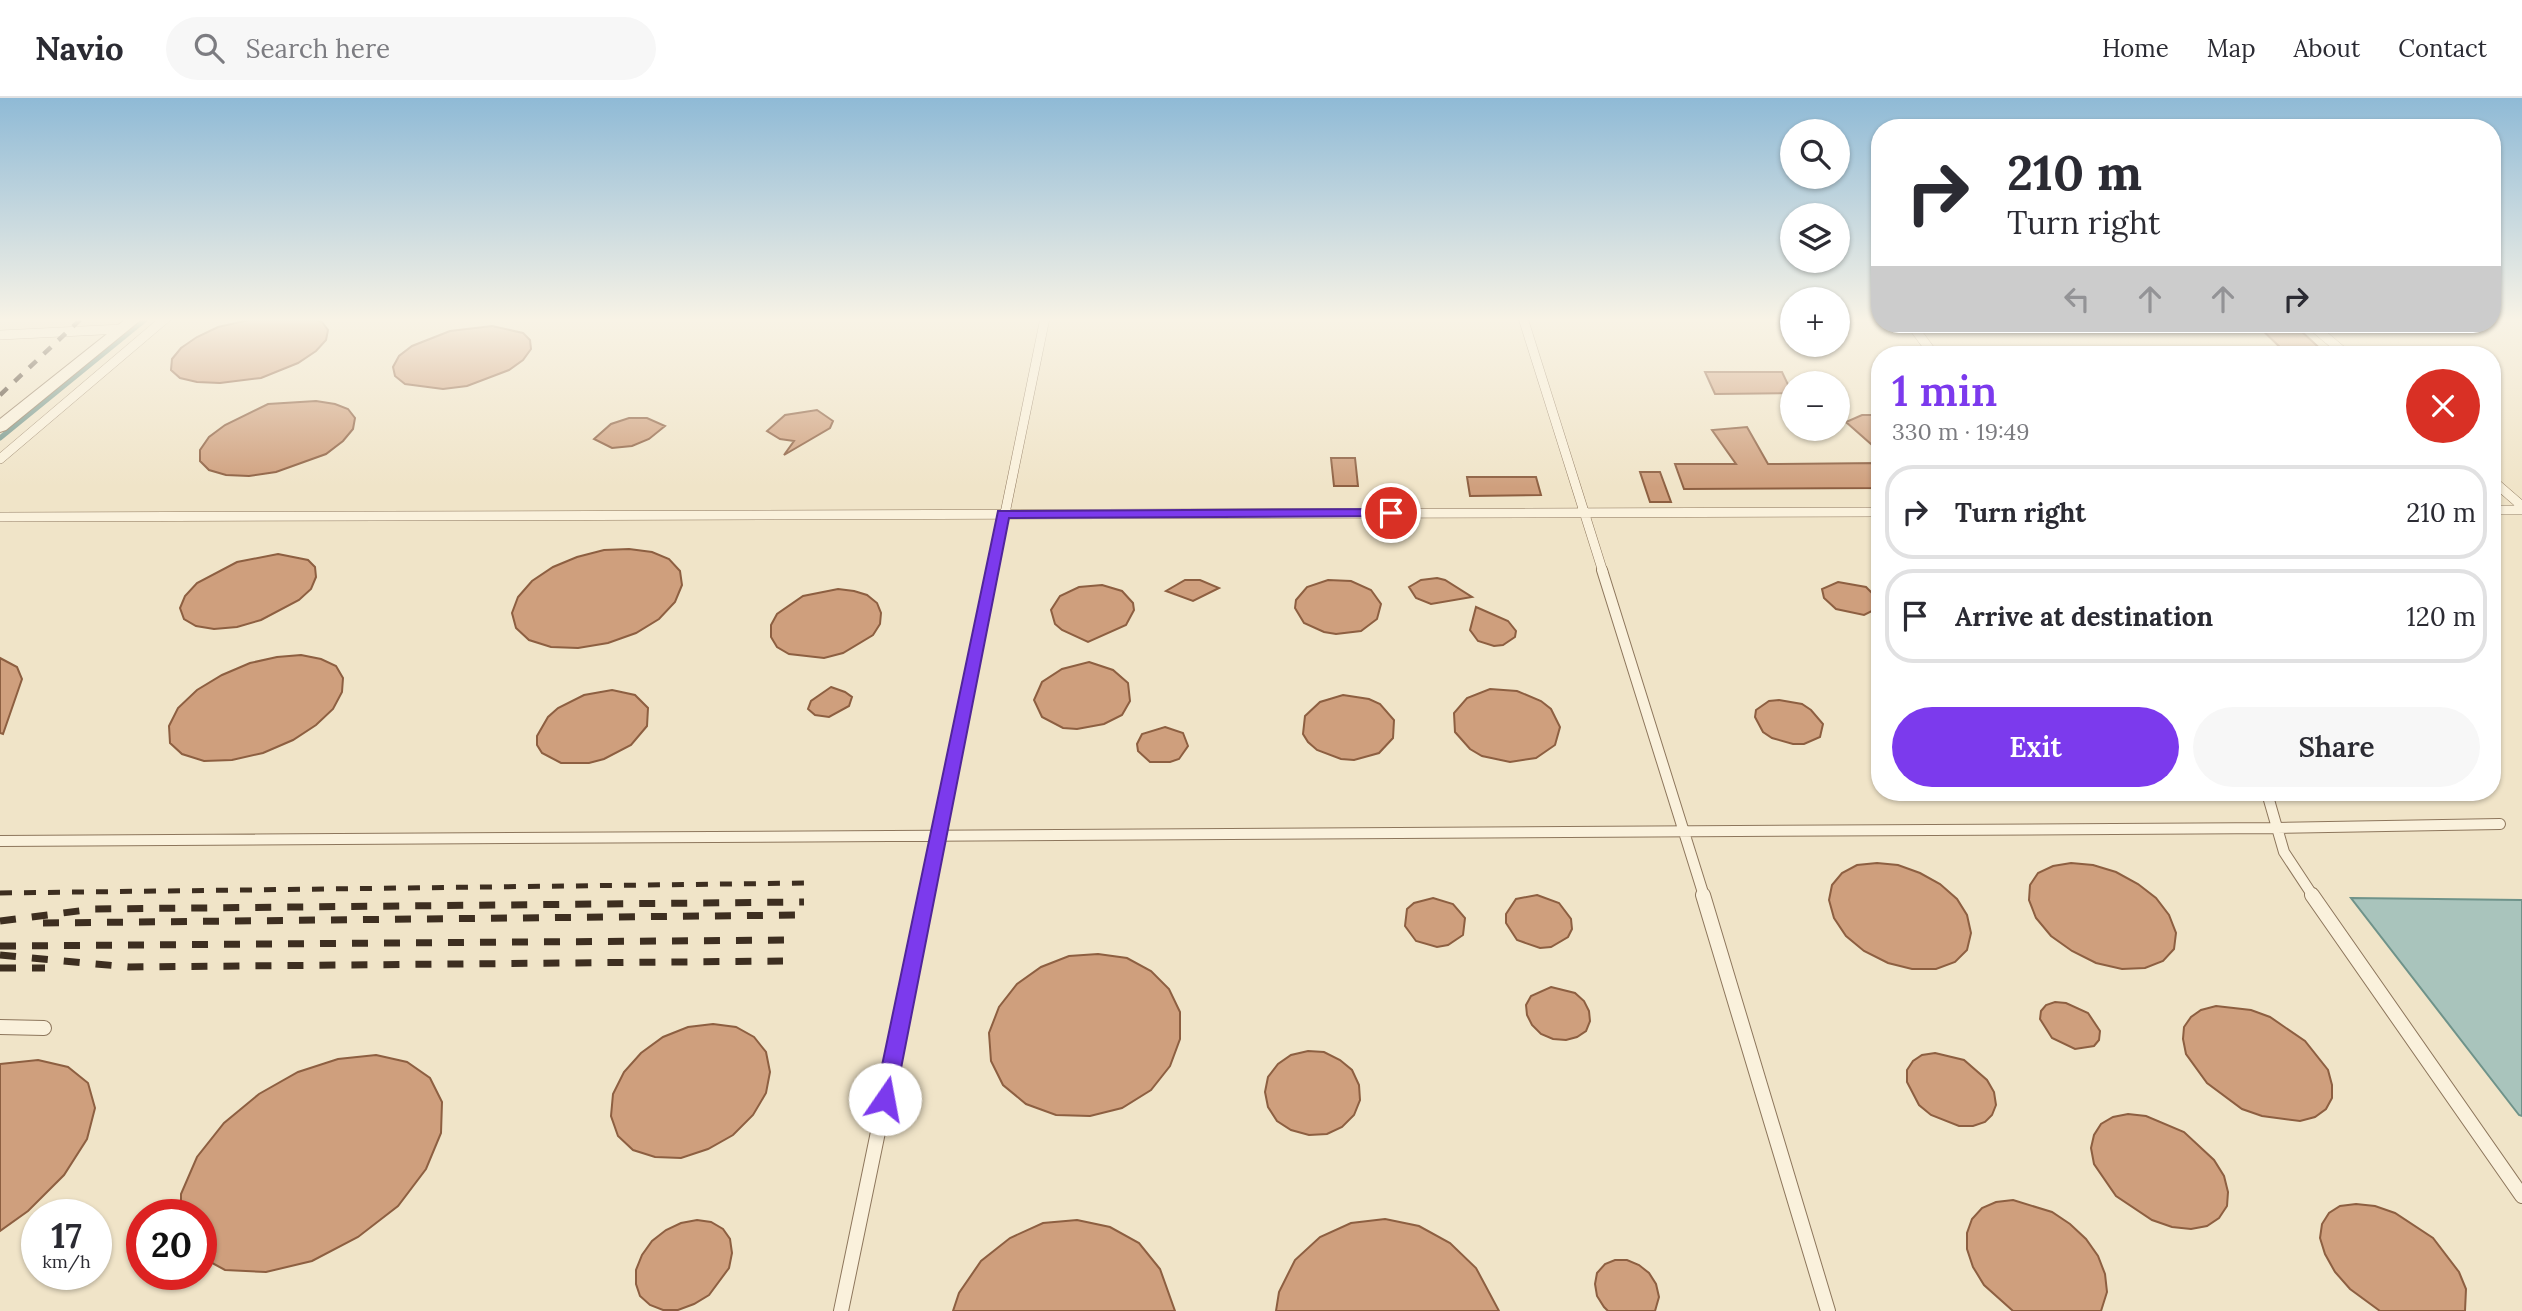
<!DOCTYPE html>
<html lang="en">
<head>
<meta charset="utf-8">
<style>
	body { margin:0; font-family:Lora,serif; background:#f7f7f7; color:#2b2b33; height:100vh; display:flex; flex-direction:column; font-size:26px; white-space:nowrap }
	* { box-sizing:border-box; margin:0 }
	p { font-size:23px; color:#7c7c81 }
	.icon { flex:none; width:38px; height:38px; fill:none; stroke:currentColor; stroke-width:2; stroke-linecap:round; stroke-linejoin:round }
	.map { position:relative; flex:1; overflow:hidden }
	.details { position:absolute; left:1871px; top:248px; width:630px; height:455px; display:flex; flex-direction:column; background:#fff; border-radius:28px; box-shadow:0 2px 5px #0004 }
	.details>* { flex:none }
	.hud { position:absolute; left:1871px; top:21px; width:630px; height:214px; border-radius:28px; box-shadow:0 2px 5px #0004; background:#fff; color:#2b2b33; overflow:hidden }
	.controls { position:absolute; left:1780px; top:21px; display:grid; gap:14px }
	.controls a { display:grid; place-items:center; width:70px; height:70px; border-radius:50%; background:#fff; box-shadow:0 2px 5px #0004; font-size:35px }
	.speed { position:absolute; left:21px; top:1101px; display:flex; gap:14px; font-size:35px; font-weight:700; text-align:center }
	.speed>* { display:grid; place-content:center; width:91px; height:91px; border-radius:50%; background:#fff; box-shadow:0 2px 5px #0004; line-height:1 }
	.speed small { font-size:18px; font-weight:400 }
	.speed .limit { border:10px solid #d22; background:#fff; color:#111 }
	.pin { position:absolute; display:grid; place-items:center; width:60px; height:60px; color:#fff; margin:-30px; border:4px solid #fff; border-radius:50%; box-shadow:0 2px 7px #0007 }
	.me { position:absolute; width:77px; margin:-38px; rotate:12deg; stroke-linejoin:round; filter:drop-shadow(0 0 5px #0008) }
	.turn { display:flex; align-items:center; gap:24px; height:147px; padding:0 21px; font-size:32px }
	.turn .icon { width:91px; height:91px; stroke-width:2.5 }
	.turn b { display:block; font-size:49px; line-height:60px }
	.lanes { display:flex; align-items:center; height:66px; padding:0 21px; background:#0003; justify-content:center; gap:35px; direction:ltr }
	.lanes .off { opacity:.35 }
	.round { display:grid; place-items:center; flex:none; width:74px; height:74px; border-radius:37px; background:#f7f7f7 }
	.overview { display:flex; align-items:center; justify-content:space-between; height:119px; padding:0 21px }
	h1 { font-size:42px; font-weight:600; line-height:52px; color:#7c3aed }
	.button { display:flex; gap:14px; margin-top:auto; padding:14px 21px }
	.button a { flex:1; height:80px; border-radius:42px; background:#7c3aed; color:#fff; font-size:28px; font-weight:600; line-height:80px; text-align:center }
	.button a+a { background:#f7f7f7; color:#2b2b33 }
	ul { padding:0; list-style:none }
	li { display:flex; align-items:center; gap:21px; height:94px; margin:0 14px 10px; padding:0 7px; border:4px solid #e1e1e2; border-radius:28px }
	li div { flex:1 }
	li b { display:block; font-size:26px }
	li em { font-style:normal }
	header { display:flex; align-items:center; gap:42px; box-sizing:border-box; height:98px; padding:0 35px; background:#fff; border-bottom:2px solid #e1e1e2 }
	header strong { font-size:33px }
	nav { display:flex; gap:38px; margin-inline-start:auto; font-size:24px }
	.search { width:490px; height:63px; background:#f7f7f7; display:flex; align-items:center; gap:18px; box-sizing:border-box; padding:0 24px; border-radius:38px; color:#7c7c81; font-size:26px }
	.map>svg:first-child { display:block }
	.water { fill:#a9c4bc; stroke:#6f938a; stroke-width:2 }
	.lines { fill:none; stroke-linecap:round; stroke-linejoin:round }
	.stream { stroke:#6f938a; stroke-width:5 }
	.building { fill:#cf9f7d; stroke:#8d5f41; stroke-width:2 }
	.service-far2-casing { stroke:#8d765c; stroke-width:10 }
	.service-far1-casing { stroke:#8d765c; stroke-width:12 }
	.service-casing { stroke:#8d765c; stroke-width:16 }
	.minor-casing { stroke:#8d765c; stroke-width:2 }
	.service-far2 { stroke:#faf1dc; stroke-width:9 }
	.service-far1 { stroke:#faf1dc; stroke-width:10 }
	.service { stroke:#faf1dc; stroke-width:14 }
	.minor { fill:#faf1dc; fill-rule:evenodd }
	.rail-far2 { stroke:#3d2e20; stroke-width:4.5; stroke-dasharray:10 10; stroke-linecap:butt }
	.rail-far1 { stroke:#3d2e20; stroke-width:5; stroke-dasharray:12 12; stroke-linecap:butt }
	.rail { stroke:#3d2e20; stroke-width:7; stroke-dasharray:16 16; stroke-linecap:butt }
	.route { fill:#7c3aed; stroke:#51269a; stroke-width:2 }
</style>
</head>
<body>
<header>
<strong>Navio</strong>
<div class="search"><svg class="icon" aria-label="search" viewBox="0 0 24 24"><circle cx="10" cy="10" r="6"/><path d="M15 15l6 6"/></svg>Search here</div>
<nav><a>Home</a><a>Map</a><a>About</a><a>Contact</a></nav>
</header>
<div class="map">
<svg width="2522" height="1213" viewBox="0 0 2522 1213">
	<rect width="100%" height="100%" fill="#f0e4c8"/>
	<path class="water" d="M2351,800L2522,802V1018L2519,1017Z"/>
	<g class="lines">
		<path class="stream" d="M0,340L147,220"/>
	</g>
	<path class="building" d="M258,220H311L322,224L328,232L326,242L316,253L298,265L261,280L220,285L197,284L180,280L171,272L172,261L181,250L197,239L218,229Z
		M2256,226H2289L2300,232L2327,257H2288Z
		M492,228L523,235L530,242L531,251L523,262L509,272L467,288L443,291L405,286L395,278L393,269L399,258L412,248L450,233Z
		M1705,274H1782L1792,295L1715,296Z
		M316,303L335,306L348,311L355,320L353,331L343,343L326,356L276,374L249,378L226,377L209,372L200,363V352L209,339L225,327L268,306Z
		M817,312L833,323L830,330L784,357L794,343L780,341L767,333L785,317Z
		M1862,317H1880V354L1846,324Z
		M629,320H647L665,328L649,341L632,348L612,350L594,341L611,326Z
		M1747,329L1768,366L1880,365V390L1684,391L1675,366H1736L1712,332Z
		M1331,360H1355L1358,388H1334Z
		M1640,374H1660L1671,404H1650Z
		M1467,379H1536L1541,397L1470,398Z
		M629,451L652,454L669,461L680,473L682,487L675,504L659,521L636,535L608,545L578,550L551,549L529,542L516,530L512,515L518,499L532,483L553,469L577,459L604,452Z
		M278,456L308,462L315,469L316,479L311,491L299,502L261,522L237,529L214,531L196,528L184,521L180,510L185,498L197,485L237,464Z
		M1437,480L1445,482L1472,499L1431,506L1416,500L1409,489L1421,482Z
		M1185,482H1200L1219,490L1193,503L1166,493Z
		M1328,482L1351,483L1371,492L1381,506L1377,521L1361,533L1336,536L1324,534L1304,525L1295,510L1296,502L1307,489Z
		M1838,484L1866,489L1877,500L1880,509L1864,517L1836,511L1824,500L1822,491Z
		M1102,487L1122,493L1133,505L1134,512L1126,527L1088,544L1062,532L1055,526L1051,512L1060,498L1079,489Z
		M838,491L854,493L867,497L877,505L881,515L880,526L873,537L843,555L824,560L789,556L777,549L771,539V527L777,516L803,498Z
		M1476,509L1508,523L1516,533L1515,539L1503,547L1494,548L1478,543L1470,532Z
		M301,557L321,561L336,568L343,580L342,594L333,611L316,627L293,642L263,655L232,662L204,663L182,656L170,645L169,628L178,610L197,592L222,577L250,565L277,559Z
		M0,560L17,569L22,581L3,636L0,635Z
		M1089,564L1113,572L1128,585L1130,603L1122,617L1104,626L1077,631L1063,630L1042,619L1034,602L1042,584L1062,571Z
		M831,589L845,594L852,599L849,608L829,619L815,617L808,611L811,603Z
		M1490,591L1517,593L1541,603L1551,611L1560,629L1555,647L1536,660L1510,664L1482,658L1470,651L1455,634L1454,615L1467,600Z
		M612,592L635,597L648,610L647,628L631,647L604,661L589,665H561L542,655L537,647V638L548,619L558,610L584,597Z
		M1343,597L1369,601L1380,606L1394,622L1393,640L1379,655L1354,662L1341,661L1317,652L1308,644L1303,636L1305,618L1320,604Z
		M1779,602L1802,606L1811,612L1823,626L1820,639L1804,646H1793L1772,640L1763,634L1755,619L1756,612L1769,603Z
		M1165,629L1183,635L1188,648L1179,661L1170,664H1150L1138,653L1137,646L1142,636Z
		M1877,765L1898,767L1920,775L1940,786L1957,801L1967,817L1971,835L1967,852L1955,864L1936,871H1912L1888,865L1864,853L1846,838L1834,820L1829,802L1832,787L1842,775L1857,767Z
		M2071,765L2093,767L2116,774L2138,786L2156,800L2169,817L2176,835L2174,851L2163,863L2145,870L2122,871L2096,865L2072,853L2051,838L2036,820L2029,802L2030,787L2038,775L2053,768Z
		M1537,797L1559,805L1571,821L1572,831L1568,839L1551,849L1540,850L1517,842L1506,825V816L1516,801Z
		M1433,800L1453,806L1465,820L1463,837L1448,847L1437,849L1416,843L1405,828L1407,811L1414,805Z
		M1098,856L1127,860L1151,873L1169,891L1180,914V941L1170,968L1151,992L1122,1010L1090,1018L1056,1017L1026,1006L1003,987L991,963L989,935L999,909L1017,886L1041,869L1069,858Z
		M1551,889L1575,895L1584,903L1589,913L1590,923L1586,933L1577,939L1566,942L1553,941L1541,936L1532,927L1527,917L1526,907L1531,898Z
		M2055,904L2066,905L2088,915L2100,933L2099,942L2094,948L2075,951L2052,940L2040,921L2041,913L2046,907Z
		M2216,908L2251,912L2270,919L2305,943L2328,972L2332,987V1000L2326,1011L2315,1019L2300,1023L2262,1018L2242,1011L2207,985L2186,956L2183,941L2184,929L2191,919L2201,912Z
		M713,926L736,929L754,939L766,954L770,974L766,995L753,1017L733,1037L708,1051L681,1060L655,1059L633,1052L618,1038L611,1018L613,996L624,974L641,955L663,939L688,929Z
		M1308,953L1324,954L1340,962L1352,972L1359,987L1360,1002L1354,1017L1342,1029L1327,1036L1309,1037L1291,1032L1277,1023L1268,1009L1265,994L1268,979L1278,966L1291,957Z
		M1935,955L1964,962L1987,982L1994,994L1996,1007L1992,1017L1985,1024L1973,1028H1959L1931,1017L1919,1007L1907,984V972L1913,963L1922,957Z
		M376,957L407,964L430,980L442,1004L441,1035L426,1071L398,1108L358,1139L312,1163L266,1174L225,1172L201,1159V1116H181V1096L197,1059L224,1025L259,996L298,974L338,961Z
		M38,962L68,969L88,985L95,1010L87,1041L64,1077L28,1113L0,1133V966Z
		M2128,1016L2146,1018L2184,1034L2214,1062L2224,1078L2228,1094L2227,1108L2219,1120L2207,1128L2191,1131L2172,1129L2152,1122L2116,1098L2094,1066L2091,1050L2094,1037L2101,1026L2113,1019Z
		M2013,1102L2052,1114L2070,1126L2086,1141L2098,1158L2105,1176L2107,1194L2101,1213H2013L1984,1187L1973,1169L1967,1151V1135L1972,1121L1982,1110L1996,1104Z
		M2356,1106L2375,1108L2395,1115L2433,1140L2459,1174L2466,1191L2465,1213H2380L2350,1191L2335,1174L2325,1156L2320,1140L2322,1126L2329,1115L2340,1108Z
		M1385,1121L1419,1128L1450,1145L1476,1170L1499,1213H1276L1279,1194L1295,1162L1320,1139L1351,1125Z
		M697,1122L711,1124L723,1131L730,1141L732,1155L729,1170L709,1197L694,1206L678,1212H663L650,1207L640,1198L636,1186V1172L642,1157L652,1143L666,1132L681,1125Z
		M1077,1122L1110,1129L1139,1145L1160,1171L1175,1213H953L959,1195L981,1163L1010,1140L1043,1125Z
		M1615,1162H1627L1639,1167L1649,1175L1656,1186L1659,1199L1655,1213H1608L1604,1209L1597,1198L1595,1186L1597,1175L1605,1166Z"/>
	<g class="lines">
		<defs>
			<path id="service-far2" d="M1523,220L1603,474
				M1911,226L1934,257
				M2310,226L2347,257
				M0,237L122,231
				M0,361L166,220
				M2492,382L2522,408
				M2492,412H2522
				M0,419L1880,414
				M993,474L1045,220"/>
			<path id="service-far1" d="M1602,472L1704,798
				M2267,695L2284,754L2313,798
				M0,743L2277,730L2500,726
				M926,798L993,472"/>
			<path id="service" d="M1703,797L1828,1213
				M2312,797L2522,1098
				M0,929L44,930
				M841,1213L927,797"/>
			<path id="minor" d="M127,220H143L6,332L0,334V321Z"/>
		</defs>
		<use href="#service-far2" class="service-far2-casing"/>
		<use href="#service-far1" class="service-far1-casing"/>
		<use href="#service" class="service-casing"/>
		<use href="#minor" class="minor-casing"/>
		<use href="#service-far2" class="service-far2"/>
		<use href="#service-far1" class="service-far1"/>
		<use href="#service" class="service"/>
		<use href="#minor" class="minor"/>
		<path class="rail-far2" d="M0,297L82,220"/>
		<path class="rail-far1" d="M0,795L809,785"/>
		<path class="rail" d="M0,823L94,811L804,804
			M43,825L799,817
			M0,848L790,842
			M0,857L129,869L783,863
			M0,870H45"/>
	</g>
	<linearGradient id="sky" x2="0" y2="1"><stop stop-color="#8fbad6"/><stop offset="0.57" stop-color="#f8f3e6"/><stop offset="1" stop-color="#f8f3e6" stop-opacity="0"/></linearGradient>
	<rect width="2522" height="389" fill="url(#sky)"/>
	<path class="route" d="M1391,411L1396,412V418L1009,420L895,1001L892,1008L885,1011L878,1008L875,1001L998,413Z"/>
</svg>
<div class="controls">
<a><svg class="icon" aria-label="search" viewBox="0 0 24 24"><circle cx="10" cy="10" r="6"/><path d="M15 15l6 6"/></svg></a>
<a><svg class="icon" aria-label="layers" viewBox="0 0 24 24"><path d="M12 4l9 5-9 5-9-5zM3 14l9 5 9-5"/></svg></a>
<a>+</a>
<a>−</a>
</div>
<div class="speed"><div>17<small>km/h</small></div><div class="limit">20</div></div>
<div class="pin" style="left:1391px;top:415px;background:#d93025"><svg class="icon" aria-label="arrive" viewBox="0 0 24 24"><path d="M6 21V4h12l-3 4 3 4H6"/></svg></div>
<svg class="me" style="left:885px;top:1001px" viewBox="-20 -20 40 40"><circle r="19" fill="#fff"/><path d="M0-13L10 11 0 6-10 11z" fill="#7c3aed"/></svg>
<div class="hud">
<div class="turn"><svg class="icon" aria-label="right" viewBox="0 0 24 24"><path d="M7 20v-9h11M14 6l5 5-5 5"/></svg><div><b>210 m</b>Turn right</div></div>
<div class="lanes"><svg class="icon off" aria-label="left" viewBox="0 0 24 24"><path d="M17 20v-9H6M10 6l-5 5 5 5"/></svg><svg class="icon off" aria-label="ahead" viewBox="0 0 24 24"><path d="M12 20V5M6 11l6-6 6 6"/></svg><svg class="icon off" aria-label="ahead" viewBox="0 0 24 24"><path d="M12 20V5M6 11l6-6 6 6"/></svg><svg class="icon" aria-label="right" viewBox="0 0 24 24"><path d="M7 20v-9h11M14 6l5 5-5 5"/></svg></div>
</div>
<section class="details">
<div class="overview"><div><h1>1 min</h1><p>330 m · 19:49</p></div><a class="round" style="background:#d93025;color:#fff"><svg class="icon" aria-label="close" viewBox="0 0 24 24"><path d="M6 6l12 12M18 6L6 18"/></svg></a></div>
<ul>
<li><svg class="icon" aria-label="right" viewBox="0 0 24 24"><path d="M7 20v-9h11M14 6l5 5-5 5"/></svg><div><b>Turn right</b></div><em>210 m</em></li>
<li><svg class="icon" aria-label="arrive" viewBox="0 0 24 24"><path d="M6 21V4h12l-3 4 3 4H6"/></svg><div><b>Arrive at destination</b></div><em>120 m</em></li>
</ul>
<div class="button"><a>Exit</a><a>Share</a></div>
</section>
</div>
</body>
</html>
